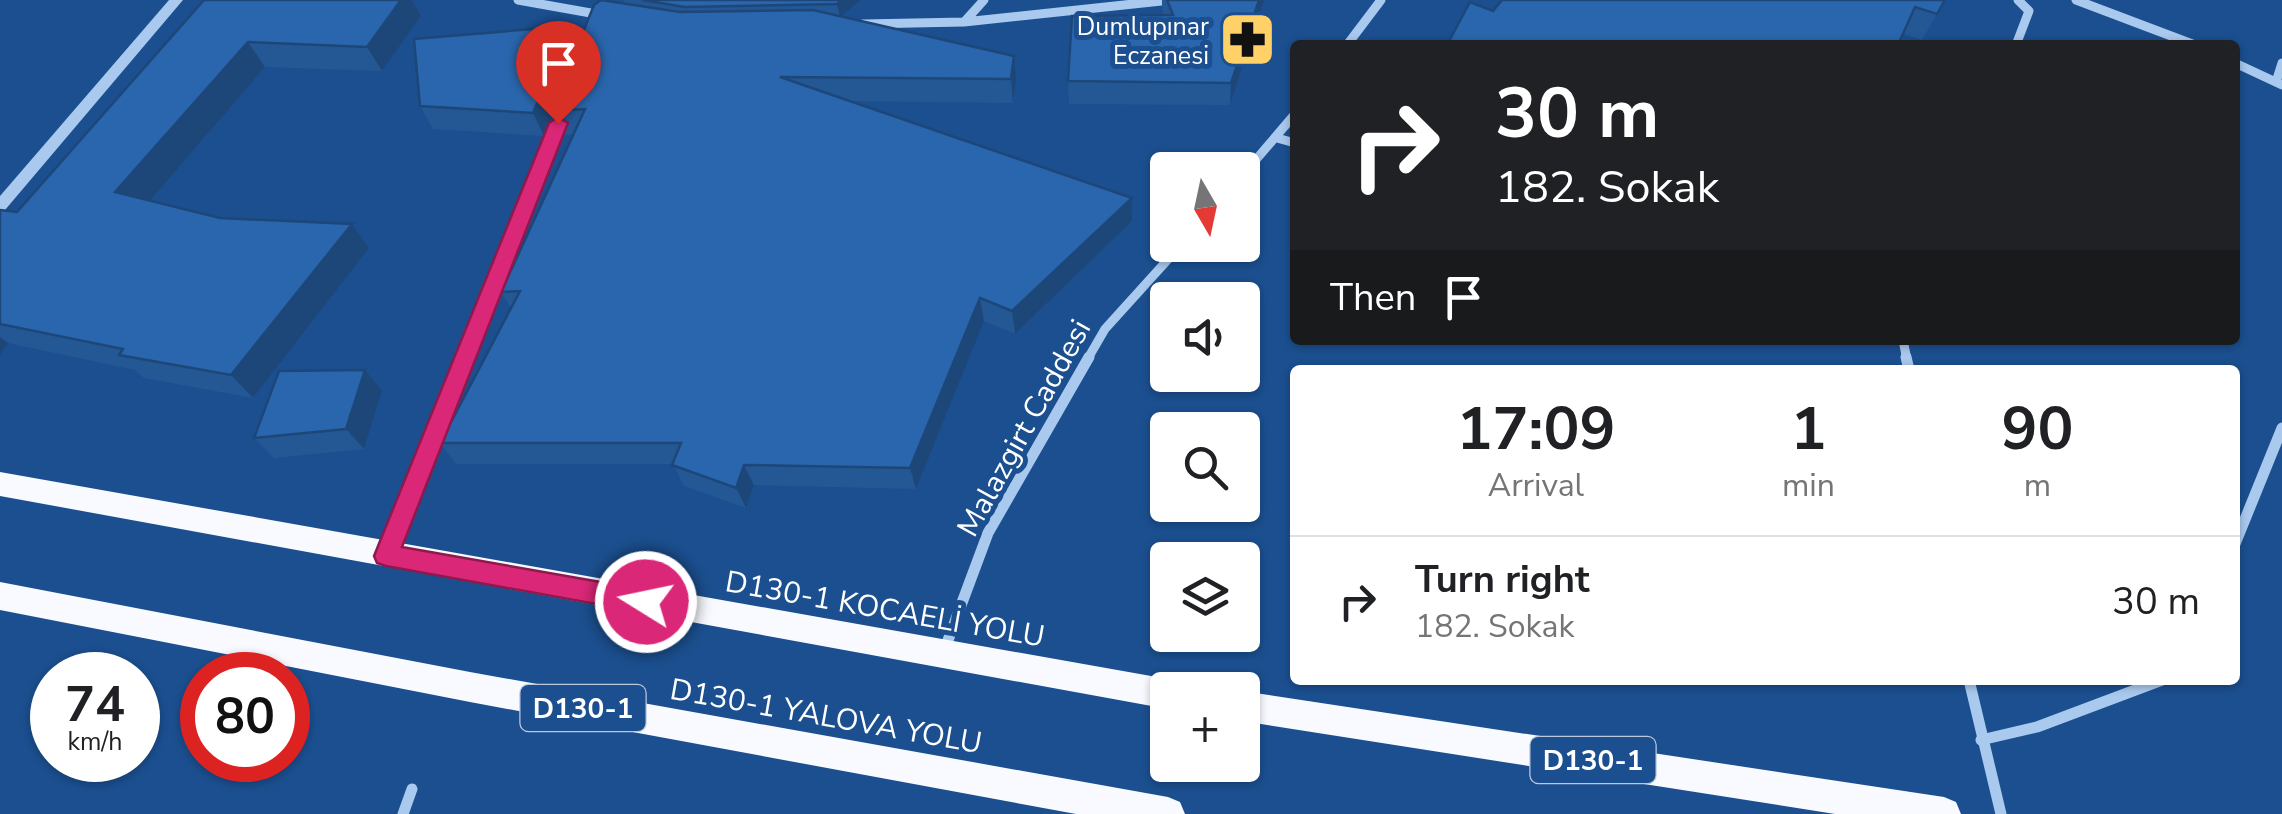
<!DOCTYPE html>
<html lang="en">
<head>
<meta charset="utf-8">
<style>
	body { margin:0; font-family:"Nunito Sans",sans-serif; background:#f6f6f6; color:#202124; height:100vh; display:flex; flex-direction:column; font-size:38px; white-space:nowrap }
	* { box-sizing:border-box; margin:0 }
	p { font-size:32px; color:#757577 }
	.icon { flex:none; width:55px; height:55px; fill:none; stroke:currentColor; stroke-width:2; stroke-linecap:round; stroke-linejoin:round }
	.map { position:relative; flex:1; overflow:hidden }
	.panel { position:absolute; left:1290px; top:365px; width:950px; height:320px; display:flex; flex-direction:column; background:#fff; border-radius:10px; box-shadow:0 2px 8px #0004 }
	.panel>* { flex:none }
	.guide { position:absolute; left:1290px; top:40px; width:950px; height:305px; border-radius:10px; box-shadow:0 2px 8px #0004; background:#202124; color:#fff; overflow:hidden }
	.needle { width:65px; rotate:171deg }
	.tools { position:absolute; left:1150px; top:152px; display:grid; gap:20px }
	.tools a { display:grid; place-items:center; width:110px; height:110px; border-radius:10px; background:#fff; box-shadow:0 2px 8px #0004; font-size:50px }
	.speed { position:absolute; left:30px; top:652px; display:flex; gap:20px; font-size:50px; font-weight:700; text-align:center }
	.speed>* { display:grid; place-content:center; width:130px; height:130px; border-radius:50%; background:#fff; box-shadow:0 2px 8px #0004; line-height:1 }
	.speed small { font-size:25px; font-weight:400 }
	.speed .limit { border:15px solid #d22; background:#fff; color:#111 }
	.pin { position:absolute; display:grid; place-items:center; width:85px; height:85px; color:#fff; margin:-102px -42px; border-radius:50% 50% 50% 0; rotate:-45deg; box-shadow:0 0 10px #0007 }
	.pin .icon { rotate:45deg }
	.me { position:absolute; width:110px; margin:-55px; rotate:280deg; stroke-linejoin:round; filter:drop-shadow(0 0 8px #0008) }
	.turn { display:flex; align-items:center; gap:35px; height:210px; padding:0 40px; font-size:45px }
	.turn .icon { width:130px; height:130px; stroke-width:2.5 }
	.turn b { display:block; font-size:70px; line-height:85px }
	.then { display:flex; align-items:center; height:95px; padding:0 40px; background:#0003; gap:20px; font-size:38px }
	.eta { display:flex; justify-content:space-evenly; align-items:center; height:170px; text-align:center }
	.eta b { font-size:60px; font-weight:700; line-height:70px }
	ul { padding:0; list-style:none }
	li { display:flex; align-items:center; gap:30px; height:130px; padding:0 40px; border-top:2px solid #e0e0e0 }
	li div { flex:1 }
	li b { display:block; font-size:38px }
	li em { font-style:normal }
	.map>svg:first-child { display:block }
	.lines { fill:none; stroke-linecap:round; stroke-linejoin:round }
	.minor-far1 { stroke:#a9c9ee; stroke-width:9 }
	.minor { stroke:#a9c9ee; stroke-width:11 }
	.tertiary { fill:#a9c9ee; fill-rule:evenodd }
	.trunk { fill:#f8faff; fill-rule:evenodd }
	.wall { fill:#245895 }
	.shaded-wall { fill:#1d4779 }
	.building { fill:#2a66ad; stroke:#1d4779; stroke-width:2.5 }
	.route { fill:#db2777; stroke:#8e194d; stroke-width:2.5 }
	.labels { text-anchor:middle; stroke-width:10; stroke-linejoin:round; paint-order:stroke }
	.far-poi-label { font-size:25px; fill:#fff; stroke:#1b4f8f; text-anchor:end }
	.shield { fill:#1b4f8f; stroke:#bbcadd; stroke-width:2.5 }
	.shield-label { font-size:28px; font-weight:bold; fill:#fff }
	.street-label { font-size:30px; fill:#fff; stroke:#1b4f8f }
</style>
</head>
<body>
<div class="map">
<svg width="2282" height="814" viewBox="0 0 2282 814">
	<rect width="100%" height="100%" fill="#1b4f8f"/>
	<g class="lines">
		<path class="minor-far1" d="M518,0L602,15
			M2076,0L2195,45
			M965,21L984,0
			M863,24L964,22L1171,0
			M1347,45L1381,0
			M2016,45L2029,11L2018,0
			M2235,63L2282,85
			M2276,82L2282,63
			M1277,138L1295,143
			M1242,176L1295,114
			M1903,340L1907,360
			M464,360L561,116
			M1087,360L1105,329L1181,245"/>
		<path class="minor" d="M1906,357L1909,370
			M2235,544L2282,428
			M388,551L465,357
			M944,651L988,533L1089,357
			M1969,680L2001,814
			M1981,740L2037,727L2162,680
			M403,814L412,789"/>
		<path class="tertiary" d="M169,0H183L5,210L0,212V196Z"/>
		<path class="trunk" d="M0,472L1168,679L1179,683L1182,690H1168V709L0,496Z
			M0,582L470,672L1168,797L1180,802L1185,814H1076L470,702L0,610Z
			M1242,691L1944,797L1956,802L1961,814H1835L1242,721Z"/>
	</g>
	<path class="wall" d="M204,0H412L421,16L382,71L265,67L150,201L220,218L352,224L369,248L253,398L144,378L135,370L8,343L0,355V210L17,212Z
		M624,0H861L840,16L1016,80L1013,103L851,101L1132,221L1015,334L984,321L916,489L754,485L746,508L684,486L673,464H456L440,443L511,308L501,292L574,134L562,135L553,115L544,136L433,129L420,106L577,46L625,4Z
		M1162,0H1264L1230,105L1069,104L1068,81L1164,15L1162,9Z
		M1945,0L1922,40L1903,34L1493,11Z
		M382,391L364,449L274,458L254,438Z"/>
	<path class="shaded-wall" d="M401,0H412L421,16L382,71L367,47Z
		M841,0H861L840,17L837,4Z
		M1259,0H1264L1230,105L1231,83Z
		M569,26L579,49L551,111L553,115L544,136L533,113Z
		M248,42L265,67L137,216L115,192Z
		M1014,56L1016,80L1013,103L1011,79Z
		M1132,198V221L1015,334L1012,311Z
		M352,224L369,248L253,398L231,375Z
		M980,298L984,321L916,489L910,468Z
		M0,337L8,343L0,355Z
		M365,370L382,391L364,449L346,429Z
		M744,465L754,485L746,508L736,488Z"/>
	<path class="building" d="M204,0H401L367,47L248,42L115,192L220,218L352,224L231,375L119,355L123,349L0,324V210L17,212Z
		M601,0L680,12L813,10L1014,56L1011,79L780,77L1132,198L1012,311L980,298L910,468L744,465L736,488L672,465L681,443H440L520,291L501,292L585,109L551,111L594,5Z
		M642,0H841L837,4L685,7Z
		M1167,0H1259L1231,83L1068,81L1072,16L1173,15Z
		M1502,0H1945L1937,14L1915,7L1898,45H1447L1470,2L1493,11Z
		M569,26L533,113L420,106L414,39Z
		M365,370L346,429L254,438L279,371Z"/>
	<path class="route" d="M558,117L568,123L402,547L646,590L655,594L659,602L655,610L646,613L386,566L377,563L374,556L549,123Z"/>
	<defs>
		<symbol id="pharmacy-square" viewBox="-11 -11 22 22"><rect x="-9" y="-9" width="18" height="18" rx="4" fill="#ffd166" stroke="#1b4f8f"/><path d="M-2-6h4v4h4v4h-4v4h-4v-4h-4v-4h4Z" fill="#111"/></symbol>
	</defs>
	<g fill-rule="evenodd">
		<use href="#pharmacy-square" x="1216" y="8" width="63" height="63"/>
	</g>
	<g class="labels">
		<g class="far-poi-label">
			<text x="1209" y="35">Dumlupınar<tspan x="1209" dy="29">Eczanesi</tspan></text>
		</g>
		<g class="shield">
			<rect x="520.5" y="685" width="125" height="46" rx="8"/>
			<rect x="1530.5" y="737" width="125" height="46" rx="8"/>
		</g>
		<g class="shield-label">
			<text x="583" y="718">D130-1</text>
			<text x="1593" y="770">D130-1</text>
		</g>
		<g class="street-label">
			<text transform="translate(1024 428) rotate(-61)" y="10">Malazgirt Caddesi</text>
			<text transform="translate(885 609) rotate(10)" y="10">D130-1 KOCAELİ YOLU</text>
			<text transform="translate(826 716) rotate(10)" y="10">D130-1 YALOVA YOLU</text>
		</g>
	</g>
</svg>
<div class="tools">
<a><svg class="needle" viewBox="-14 -14 28 28"><path d="M0-13l5 13h-10z" fill="#e53935"/><path d="M0 13l5-13h-10z" fill="#757577"/></svg></a>
<a><svg class="icon" aria-label="sound" viewBox="0 0 24 24"><path d="M4 9h4l5-4v14l-5-4H4zM17 9q2 3 0 6"/></svg></a>
<a><svg class="icon" aria-label="search" viewBox="0 0 24 24"><circle cx="10" cy="10" r="6"/><path d="M15 15l6 6"/></svg></a>
<a><svg class="icon" aria-label="layers" viewBox="0 0 24 24"><path d="M12 4l9 5-9 5-9-5zM3 14l9 5 9-5"/></svg></a>
<a>+</a>
</div>
<div class="speed"><div>74<small>km/h</small></div><div class="limit">80</div></div>
<div class="pin" style="left:558px;top:123px;background:#d93025"><svg class="icon" aria-label="arrive" viewBox="0 0 24 24"><path d="M6 21V4h12l-3 4 3 4H6"/></svg></div>
<svg class="me" style="left:646px;top:602px" viewBox="-20 -20 40 40"><circle r="17" fill="#db2777" stroke="#fff" stroke-width="3"/><path d="M0-11L8 9 0 5-8 9z" fill="#fff"/></svg>
<div class="guide">
<div class="turn"><svg class="icon" aria-label="right" viewBox="0 0 24 24"><path d="M7 20v-9h11M14 6l5 5-5 5"/></svg><div><b>30 m</b>182. Sokak</div></div>
<div class="then">Then<svg class="icon" aria-label="arrive" viewBox="0 0 24 24"><path d="M6 21V4h12l-3 4 3 4H6"/></svg></div>
</div>
<section class="panel">
<div class="eta">
<div><b>17:09</b><p>Arrival</p></div>
<div><b>1</b><p>min</p></div>
<div><b>90</b><p>m</p></div>
</div>
<ul>
<li><svg class="icon" aria-label="right" viewBox="0 0 24 24"><path d="M7 20v-9h11M14 6l5 5-5 5"/></svg><div><b>Turn right</b><p>182. Sokak</p></div><em>30 m</em></li>
</ul>
</section>
</div>
</body>
</html>
